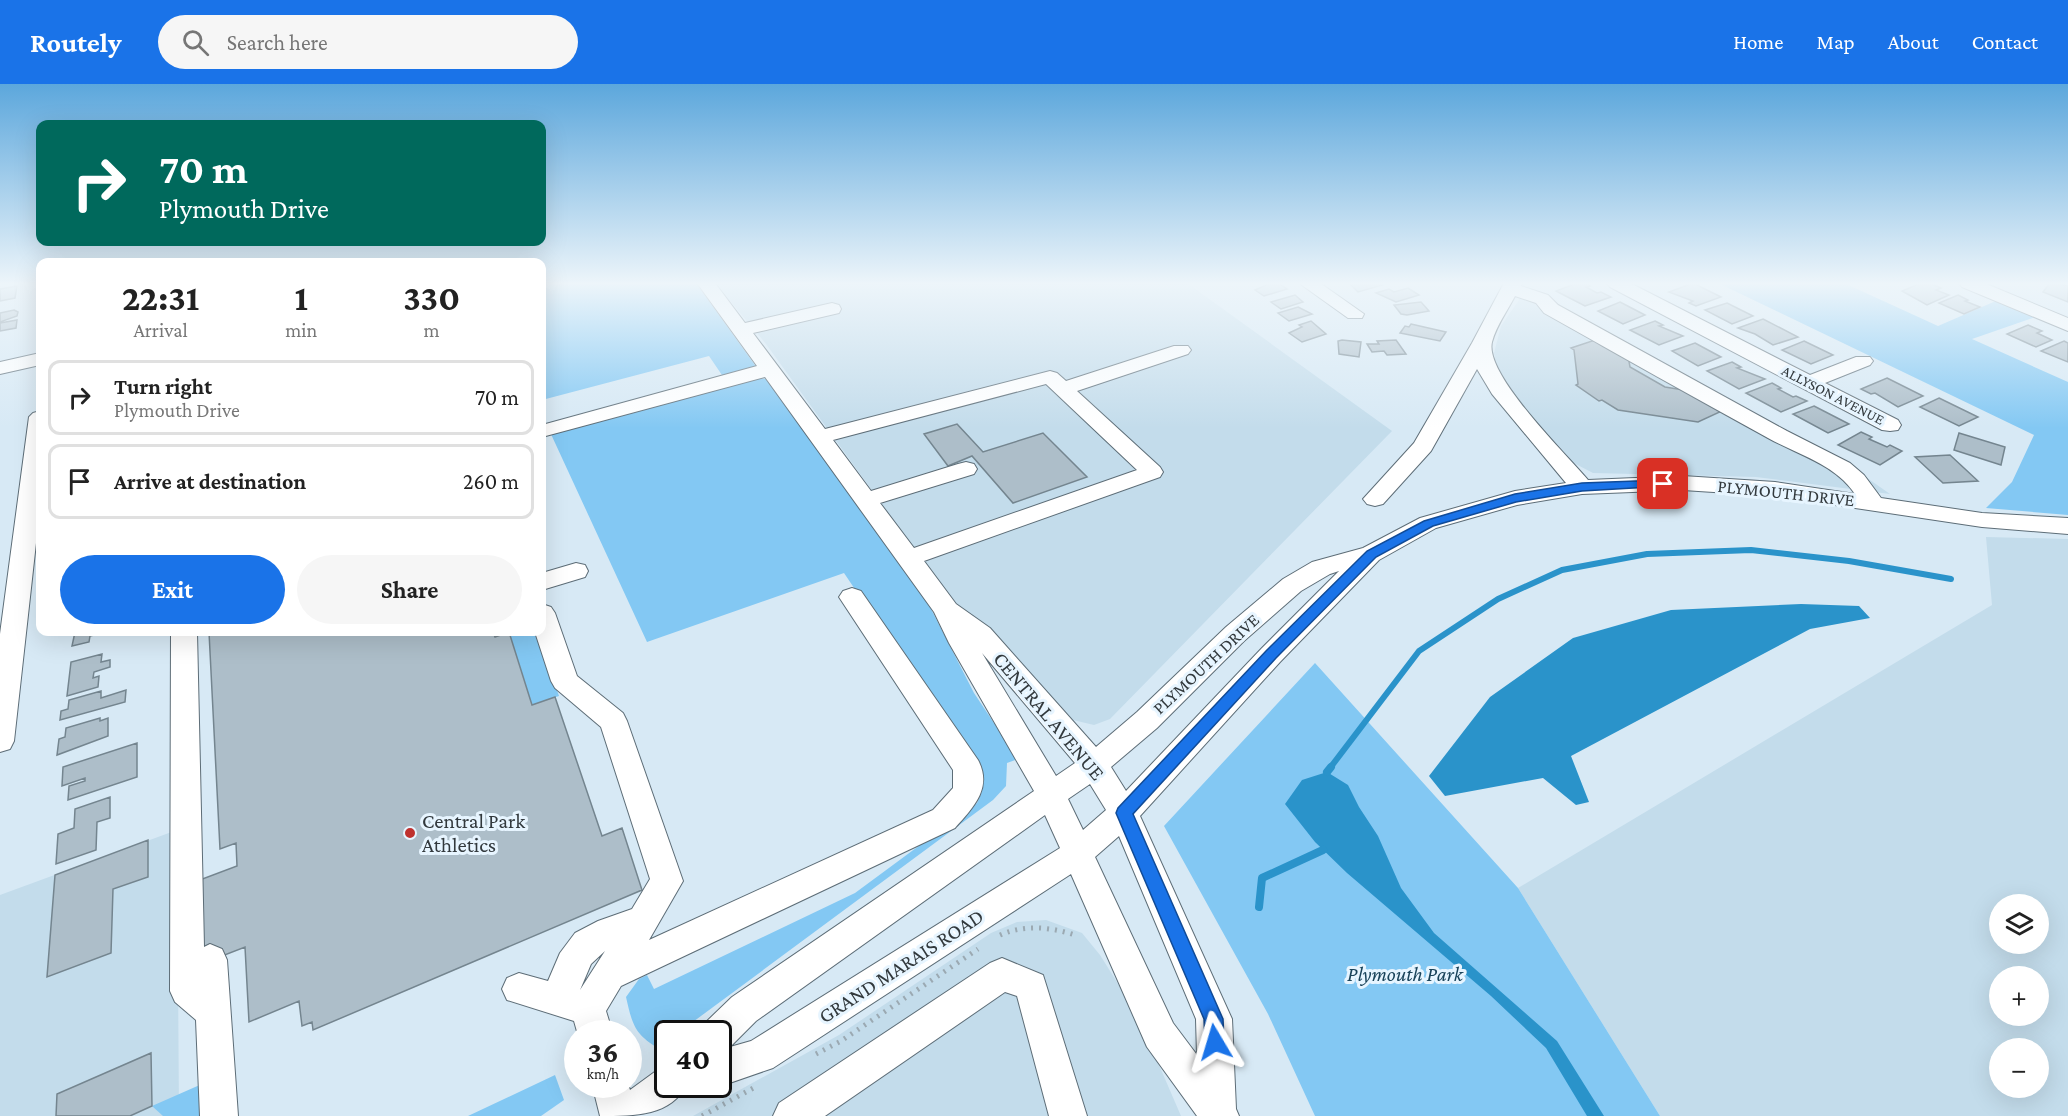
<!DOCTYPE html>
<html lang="en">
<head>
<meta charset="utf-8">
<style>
	body { margin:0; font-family:"Crimson Pro",serif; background:#f6f6f6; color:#222; height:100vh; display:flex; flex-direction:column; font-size:22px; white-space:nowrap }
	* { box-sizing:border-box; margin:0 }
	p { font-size:20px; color:#767676 }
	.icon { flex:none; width:33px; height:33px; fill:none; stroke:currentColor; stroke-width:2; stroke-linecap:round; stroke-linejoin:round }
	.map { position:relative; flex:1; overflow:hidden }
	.side { position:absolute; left:36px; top:174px; width:510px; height:378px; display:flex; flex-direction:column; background:#fff; border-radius:12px; box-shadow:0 6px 24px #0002 }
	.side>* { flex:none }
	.guide { position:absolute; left:36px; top:36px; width:510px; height:126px; border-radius:12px; box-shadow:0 6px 24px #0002; background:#00695c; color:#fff; overflow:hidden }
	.fabs { position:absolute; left:1989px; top:810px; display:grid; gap:12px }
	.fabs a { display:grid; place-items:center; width:60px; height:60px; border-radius:50%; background:#fff; box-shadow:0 6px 24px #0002; font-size:30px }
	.speed { position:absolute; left:564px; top:936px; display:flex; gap:12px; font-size:30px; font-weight:700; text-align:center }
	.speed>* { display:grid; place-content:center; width:78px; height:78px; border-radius:50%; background:#fff; box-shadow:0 6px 24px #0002; line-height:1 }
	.speed small { font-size:15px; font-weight:400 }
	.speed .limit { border:3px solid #111; border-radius:9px; background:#fff; color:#111 }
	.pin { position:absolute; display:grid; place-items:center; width:51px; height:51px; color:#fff; margin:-26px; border-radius:12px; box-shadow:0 3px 9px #0006 }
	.me { position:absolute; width:66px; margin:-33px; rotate:353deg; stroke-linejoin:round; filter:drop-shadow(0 0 4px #0008) }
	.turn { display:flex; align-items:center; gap:21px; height:126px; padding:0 24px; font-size:27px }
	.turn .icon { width:78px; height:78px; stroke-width:2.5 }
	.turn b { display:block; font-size:42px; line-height:51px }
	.eta { display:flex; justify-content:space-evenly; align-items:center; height:102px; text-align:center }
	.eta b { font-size:36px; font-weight:700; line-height:42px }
	.cta { display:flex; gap:12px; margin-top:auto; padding:12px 24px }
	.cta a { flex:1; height:69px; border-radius:36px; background:#1a73e8; color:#fff; font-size:24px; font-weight:700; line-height:69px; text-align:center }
	.cta a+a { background:#f6f6f6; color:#222 }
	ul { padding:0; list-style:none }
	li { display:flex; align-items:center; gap:18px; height:75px; margin:0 12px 9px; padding:0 12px; border:3px solid #e0e0e0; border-radius:12px }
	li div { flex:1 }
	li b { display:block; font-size:22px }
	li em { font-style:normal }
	header { display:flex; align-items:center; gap:36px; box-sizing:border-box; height:84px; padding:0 30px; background:#1a73e8; color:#fff }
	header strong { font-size:28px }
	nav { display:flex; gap:33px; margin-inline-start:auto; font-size:21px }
	.search { width:420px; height:54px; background:#f6f6f6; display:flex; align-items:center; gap:15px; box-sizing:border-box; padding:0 21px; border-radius:33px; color:#767676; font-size:22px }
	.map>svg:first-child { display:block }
	.built { fill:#c3dceb; fill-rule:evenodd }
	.green { fill:#83c8f3 }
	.water { fill:#2a93ca }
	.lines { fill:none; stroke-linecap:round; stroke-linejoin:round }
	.stream-far1 { stroke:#2a93ca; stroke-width:6 }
	.stream { stroke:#2a93ca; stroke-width:8 }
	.building { fill:#adbec9; stroke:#74858f; stroke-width:1.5 }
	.minor-casing { stroke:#5d6d77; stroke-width:2 }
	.path { stroke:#9ba9b2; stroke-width:5; stroke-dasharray:2 6; stroke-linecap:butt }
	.minor { fill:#fff; fill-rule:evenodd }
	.route { fill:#1a73e8; stroke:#114b97; stroke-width:1.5 }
	.poi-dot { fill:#bf312e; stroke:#e7f5ff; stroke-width:2 }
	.labels { text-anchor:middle; stroke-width:6; stroke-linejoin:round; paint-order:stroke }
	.far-street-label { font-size:15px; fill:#32393d; stroke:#e7f5ff }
	.street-label { font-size:18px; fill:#32393d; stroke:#e7f5ff }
	.near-street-label { font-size:21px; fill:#32393d; stroke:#e7f5ff }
	.near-poi-label { font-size:21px; fill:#32393d; stroke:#e7f5ff; text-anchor:start }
	.near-park-label { font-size:21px; font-style:italic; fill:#19435a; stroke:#e7f5ff }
</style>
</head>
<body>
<header>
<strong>Routely</strong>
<div class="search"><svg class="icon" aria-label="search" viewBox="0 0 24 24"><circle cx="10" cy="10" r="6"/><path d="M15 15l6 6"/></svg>Search here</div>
<nav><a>Home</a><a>Map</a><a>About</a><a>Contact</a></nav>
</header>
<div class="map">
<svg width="2068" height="1032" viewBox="0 0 2068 1032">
	<rect width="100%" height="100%" fill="#d7e9f5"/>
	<path class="built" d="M715,199H1187L1392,347L1110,635L1094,641L1073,636L952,517L766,260Z
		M1521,213L1564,228L1850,382L1890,410L1756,393L1593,389L1566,375L1512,311L1497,285L1494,269L1501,242Z
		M1986,453L2068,455V1032H1660L1518,804L1992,521ZM2038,820V860H2000V820ZM2038,892V932H2000V892ZM2038,964V1004H2000V964Z
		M177,746L179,1032H0V811Z
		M1046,836L1082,849L1100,871L1137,930L1181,1032H693L839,951L991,849L1017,838Z"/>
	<path class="green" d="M542,199H696L757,284L724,294L709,272L542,316Z
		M1718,199H1844L1938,242L1998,216L2038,232L1972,255L2068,298V431L1986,424L2012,398L2034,351Z
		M751,293L766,295L929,521L974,609L1018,675L1007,679L1006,702L993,716L678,949L668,950L667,957L658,964C634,950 632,939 626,913L639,895L647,891L654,905L855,809L977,719C984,706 983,699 977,686L844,489L647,558L550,348Z
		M493,548H537L559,612L532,621L509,549L495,553Z
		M1315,579L1518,804L1660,1032H1315L1268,930L1164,742Z
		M555,991L564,1016L541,1032H468Z
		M202,1000L203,1032H163L152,1022Z"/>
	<path class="water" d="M1801,520L1859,522L1870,534L1810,545L1571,672L1589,718L1576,721L1543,694L1445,712L1429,692L1490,613L1573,554L1671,526Z
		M1327,688L1348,701L1359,723L1378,752L1401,804L1434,849L1557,957L1604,1032H1587L1546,964L1491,912L1347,789L1315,758L1285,720L1302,696Z"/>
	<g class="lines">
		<path class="stream-far1" d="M1330,684L1419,567L1498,515L1562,486L1647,470L1751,466L1849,477L1951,495"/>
		<path class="stream" d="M1327,688L1331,683
			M1259,823L1262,794L1323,766"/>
	</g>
	<path class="building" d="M1271,199H1278L1287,205L1264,212L1255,206Z
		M1379,199L1382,201L1358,208L1350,200Z
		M1577,199H1585L1590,202L1586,203L1597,209L1601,208L1611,213L1585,222L1556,207Z
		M1693,199L1721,213L1696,222L1689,219L1693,217L1669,208Z
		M1921,199H1929L1941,204L1936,206L1949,211L1927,221L1902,207Z
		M2050,199L2068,202V218L2043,208Z
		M17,202L15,214L0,217V205Z
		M1408,204L1419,211L1396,218L1376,209L1389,205L1394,208Z
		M1295,211L1303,218L1281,225L1271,218Z
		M1958,211L1968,216L1965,217L1980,223L1964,230L1939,219Z
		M1421,218L1429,227L1407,231L1401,230L1394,221Z
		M1620,218L1645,231L1623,240L1598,227Z
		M1727,219L1753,232L1732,240L1705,226Z
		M1298,223L1312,230L1289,237L1278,229Z
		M14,226L18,228L17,232L0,238V229Z
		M1763,235L1798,253L1773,261L1755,250L1738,244Z
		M17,236L16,244L0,247V239Z
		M1311,237L1326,250L1302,258L1289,249L1302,243L1299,241Z
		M1655,237L1663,241L1659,242L1683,252L1659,261L1630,246Z
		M1411,240L1446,248L1440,257L1400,249L1405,242L1409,243Z
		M2028,241L2042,247L2037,249L2052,256L2036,263L2007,250Z
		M1598,255L1628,272L1630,283L1665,303L1690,307L1724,326L1698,338L1618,326L1602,316L1599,317L1576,301L1578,300L1574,266L1571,264Z
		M1342,256L1361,258L1359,273L1339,270L1338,257Z
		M1396,256L1406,270L1387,271L1384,267L1372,268L1367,260H1379L1377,257Z
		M1804,257L1833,271L1811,280L1782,266Z
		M2064,257L2068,259V278L2041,267Z
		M1695,259L1721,273L1698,282L1672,267Z
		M1732,278L1741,283L1737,284L1765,295L1739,305L1707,287Z
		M1887,294L1923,312L1898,323L1875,309L1871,310L1861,305Z
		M1772,299L1781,304L1778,305L1793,313L1796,312L1807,317L1781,328L1746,309Z
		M1939,314L1978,333L1959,342L1920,323Z
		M1814,322L1849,340L1828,349L1793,330Z
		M957,340L983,368L1043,349L1087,393L1013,419L972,372L948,382L924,350Z
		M1861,348L1872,353L1869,355L1887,363L1890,361L1902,367L1880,381L1838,361Z
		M1959,349L2005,363L2001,381L1954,366Z
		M1950,371L1978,397L1943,399L1915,373Z
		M75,548H105L90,552L89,558L72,562Z
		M209,548H493L495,553L509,548L532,621L555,613L602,752L622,744L642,806L313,946L312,938L302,942L299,917L249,938L245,863L199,881L197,797L237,782L236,759L220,765Z
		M102,570L101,578L110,576V583L94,588L93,594L99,592L98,603L67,612L71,578Z
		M126,606L125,618L60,636L61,627L68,625L69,616L101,607V614Z
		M100,634V637L108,634V652L57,671L59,655L65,653L66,644Z
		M137,659V693L68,716L69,702L85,697V694L62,702L63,683Z
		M110,713V734L97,738L96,766L56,780L58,750L74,744L75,725Z
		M148,756V793L113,805L111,869L47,893L55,791Z
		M151,969L152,1022L130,1032H56L57,1010Z"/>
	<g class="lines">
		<defs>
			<path id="minor" d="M697,199H715L745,239L832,219L839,221L841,225L839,229L753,249L825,345L1050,287L1057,289L1066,297L1174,262H1188L1191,266L1188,270L1077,307L1160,383L1163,388L1160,393L924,477L956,520L990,544L1096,663L1137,628L1226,543L1283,495L1312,478L1363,464L1420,434L1515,407L1566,399L1492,310L1477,285L1431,367L1383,420L1375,422L1367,420L1363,415L1414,359L1472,259L1504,199H1522L1521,202L1548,211L1558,221L1787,347L1850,379L1864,391L1881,414L1982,429L2068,434V450L1982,443L1775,412L1683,406L1582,410L1517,421L1436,444L1379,476L1280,578L1140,732L1232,935L1236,1025L1239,1032H1197L1147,963L1071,790L773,984L718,1003L712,1000H718V950H701L705,939L732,913L1034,707L949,559L934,528L765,293L542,353V341L757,282ZM1515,212L1536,219L1544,229C1619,271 1693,313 1768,354C1798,371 1835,380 1855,410L1775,398L1683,392L1588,396C1566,370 1484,290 1492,258C1496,242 1508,226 1515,212ZM1046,300L1137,386L914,464L880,419L974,390L977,385L974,380L966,378L958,380L871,407L833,356ZM1339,487L1262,564L1126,707L1111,683L1157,644L1244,557L1301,507L1330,490ZM982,569L1075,679L1056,692ZM1090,700L1106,726L1083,746L1068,715ZM1045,731L1060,764L751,957L730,963L756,937ZM1119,752L1196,935L1197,971L1173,939L1095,773Z
				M1299,199H1320L1364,230L1362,234H1348Z
				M1607,199H1630L1810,291L1856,273H1870L1873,277L1870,281L1825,299L1898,336L1901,341L1898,346L1890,347L1882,346L1610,203Z
				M1959,199H1984L2068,234V247L1962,203Z
				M40,269V281L0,290V278Z
				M40,327V423L14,657L10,665L0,668V550L29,333L33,329Z
				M576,479L585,481L588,487L585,493L542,506V489Z
				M852,504L861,507L978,676C993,704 973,724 955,744L621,902L606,927L613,950L578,951L574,937L507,916L502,905L507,894L519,889L548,897L560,869L575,849L598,837L632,825L650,795L601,643L555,604L551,597L535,548H542V520L551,523L555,529L577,592L623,629L627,637L683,797L649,856L933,726L953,704V686L839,513L843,507ZM605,867L580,906L591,880Z
				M171,548H197L204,863L210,860L222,865L227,876L238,1032H200L196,936L175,918L170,907Z
				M1002,874L1043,891L1087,1032H1049L1017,912L1005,908L825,1032H773L779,1019L990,879Z
				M668,982V1000H687C671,1032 636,1032 600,1032L592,1000H628L630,1006L656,987Z"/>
		</defs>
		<use href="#minor" class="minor-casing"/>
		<path class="path" d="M1000,851C1025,840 1052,843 1078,852
			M816,970L841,957L978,865
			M702,1032L757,1002"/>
		<use href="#minor" class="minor"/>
	</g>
	<linearGradient id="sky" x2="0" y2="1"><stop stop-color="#5ca7dc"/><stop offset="0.58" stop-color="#edf5fa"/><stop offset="1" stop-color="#edf5fa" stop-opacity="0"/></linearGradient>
	<rect width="2068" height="344" fill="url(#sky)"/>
	<path class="route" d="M1663,396L1667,397V402L1582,407L1516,418L1433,442L1376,473L1276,574L1133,730L1223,935L1224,958L1222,964L1215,967L1208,964L1205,958L1204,935L1116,729L1118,724L1266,567L1367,467L1424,437L1515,410L1582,399Z"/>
	<circle class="poi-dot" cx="410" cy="749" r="6"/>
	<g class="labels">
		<g class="far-street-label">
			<text transform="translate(1833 311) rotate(27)" y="5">ALLYSON AVENUE</text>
		</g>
		<g class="street-label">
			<text transform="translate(1786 409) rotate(6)" y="6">PLYMOUTH DRIVE</text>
			<text transform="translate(1206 580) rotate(-43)" y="6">PLYMOUTH DRIVE</text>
		</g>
		<g class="near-street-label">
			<text transform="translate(1049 632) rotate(50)" y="7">CENTRAL AVENUE</text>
			<text transform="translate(901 882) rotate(-33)" y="7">GRAND MARAIS ROAD</text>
		</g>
		<g class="near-poi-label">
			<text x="422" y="744">Central Park<tspan x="422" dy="24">Athletics</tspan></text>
		</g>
		<g class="near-park-label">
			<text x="1405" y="897">Plymouth Park</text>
		</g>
	</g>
</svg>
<div class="fabs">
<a><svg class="icon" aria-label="layers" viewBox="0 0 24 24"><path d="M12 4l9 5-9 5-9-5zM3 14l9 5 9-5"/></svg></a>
<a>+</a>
<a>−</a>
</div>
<div class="speed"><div>36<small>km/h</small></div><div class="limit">40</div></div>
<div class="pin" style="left:1663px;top:400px;background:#d93025"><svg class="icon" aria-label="arrive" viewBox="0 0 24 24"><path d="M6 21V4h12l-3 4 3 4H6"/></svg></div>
<svg class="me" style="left:1215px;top:958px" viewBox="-20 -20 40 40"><path d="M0-17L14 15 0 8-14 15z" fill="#1a73e8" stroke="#fff" stroke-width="4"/></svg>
<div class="guide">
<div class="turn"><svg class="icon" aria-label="right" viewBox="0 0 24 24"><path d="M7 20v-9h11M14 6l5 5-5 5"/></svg><div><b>70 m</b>Plymouth Drive</div></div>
</div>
<section class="side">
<div class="eta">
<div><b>22:31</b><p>Arrival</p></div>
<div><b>1</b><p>min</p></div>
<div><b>330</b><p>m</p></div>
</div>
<ul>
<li><svg class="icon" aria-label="right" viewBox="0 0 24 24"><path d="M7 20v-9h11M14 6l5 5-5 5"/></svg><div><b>Turn right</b><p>Plymouth Drive</p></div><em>70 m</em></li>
<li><svg class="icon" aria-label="arrive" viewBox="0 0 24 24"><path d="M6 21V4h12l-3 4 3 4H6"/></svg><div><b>Arrive at destination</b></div><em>260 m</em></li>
</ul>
<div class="cta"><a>Exit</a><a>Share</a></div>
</section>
</div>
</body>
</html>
